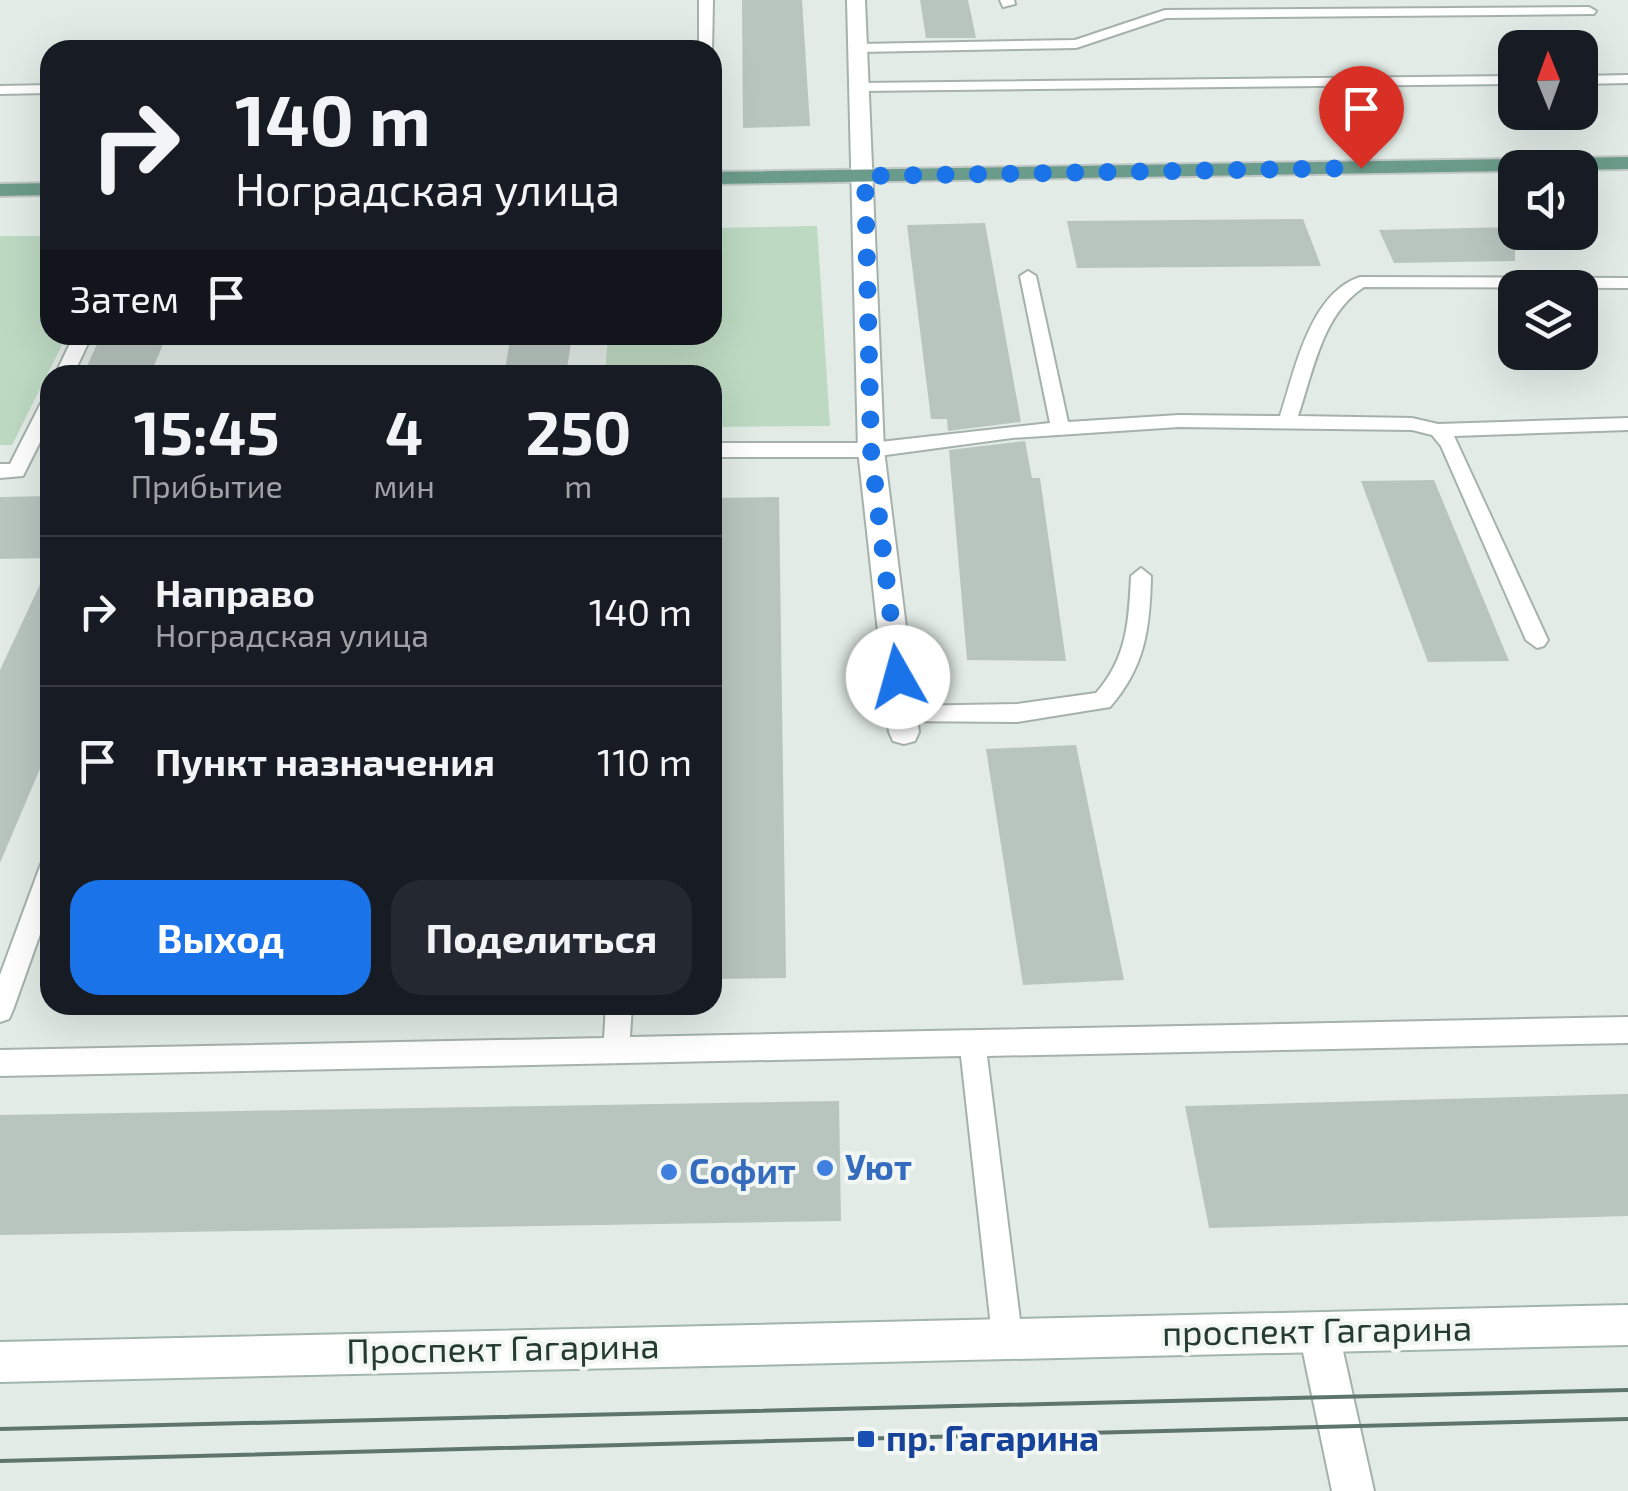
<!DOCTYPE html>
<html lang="ru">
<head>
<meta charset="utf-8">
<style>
	body { margin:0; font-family:"Exo 2",sans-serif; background:#242831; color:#f1f3f6; height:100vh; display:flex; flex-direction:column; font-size:38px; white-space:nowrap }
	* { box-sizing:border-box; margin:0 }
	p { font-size:32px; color:#9ea1a6 }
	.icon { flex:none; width:55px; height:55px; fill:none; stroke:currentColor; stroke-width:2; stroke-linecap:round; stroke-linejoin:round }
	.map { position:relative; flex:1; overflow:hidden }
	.details { position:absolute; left:40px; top:365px; width:682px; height:650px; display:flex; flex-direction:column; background:#171b24; border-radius:30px; box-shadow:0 10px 40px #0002 }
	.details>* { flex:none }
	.hud { position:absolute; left:40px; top:40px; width:682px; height:305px; border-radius:30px; box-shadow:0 10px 40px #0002; background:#171b24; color:#f1f3f6; overflow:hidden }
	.needle { width:65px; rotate:359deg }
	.tools { position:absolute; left:1498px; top:30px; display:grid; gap:20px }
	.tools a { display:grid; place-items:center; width:100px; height:100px; border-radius:20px; background:#171b24; box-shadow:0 10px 40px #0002; font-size:50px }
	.pin { position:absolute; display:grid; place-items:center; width:85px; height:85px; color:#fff; margin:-102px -42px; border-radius:50% 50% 50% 0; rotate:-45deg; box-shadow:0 0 10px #0007 }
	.pin .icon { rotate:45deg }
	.me { position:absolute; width:110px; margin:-55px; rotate:353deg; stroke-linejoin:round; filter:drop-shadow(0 0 8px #0008) }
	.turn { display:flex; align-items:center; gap:35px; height:210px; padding:0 30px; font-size:45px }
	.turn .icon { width:130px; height:130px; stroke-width:2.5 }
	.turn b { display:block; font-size:70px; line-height:85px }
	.then { display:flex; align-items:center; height:95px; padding:0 30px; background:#0003; gap:20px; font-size:38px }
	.eta { display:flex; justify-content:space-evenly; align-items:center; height:170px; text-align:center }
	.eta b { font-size:60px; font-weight:700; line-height:70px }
	.primary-button { display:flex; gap:20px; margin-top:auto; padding:20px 30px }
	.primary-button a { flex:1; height:115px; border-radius:30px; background:#1a73e8; color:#fff; font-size:40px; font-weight:700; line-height:115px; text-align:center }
	.primary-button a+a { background:#242831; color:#f1f3f6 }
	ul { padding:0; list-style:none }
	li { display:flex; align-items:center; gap:30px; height:150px; padding:0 30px; border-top:2px solid #363941 }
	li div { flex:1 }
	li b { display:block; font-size:38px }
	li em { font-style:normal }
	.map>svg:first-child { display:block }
	.green { fill:#bdd9c2 }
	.building { fill:#b8c5bf }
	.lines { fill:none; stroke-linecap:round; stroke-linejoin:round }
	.service-casing { stroke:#a5b2ac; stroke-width:4 }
	.minor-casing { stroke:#a5b2ac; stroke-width:4 }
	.secondary-casing { stroke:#a2b5ac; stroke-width:4 }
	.primary-casing { stroke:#c2c8c6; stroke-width:4 }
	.service { fill:#fff; fill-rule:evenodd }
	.minor { fill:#fff; fill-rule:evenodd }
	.secondary { fill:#fff; fill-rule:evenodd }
	.primary { fill:#6b9b8a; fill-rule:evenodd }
	.tram { stroke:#5e756d; stroke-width:4 }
	.route { stroke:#1a73e8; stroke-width:18; stroke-dasharray:0 32.4 }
	.shop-dot { fill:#3f7fe0; stroke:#f2f7f4; stroke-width:4 }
	.transit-dot { fill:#1a4fb4; stroke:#f2f7f4; stroke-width:4 }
	.labels { text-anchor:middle; stroke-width:8; stroke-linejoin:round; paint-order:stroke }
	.near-shop-label { font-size:35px; font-weight:bold; fill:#366cbe; stroke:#f2f7f4; text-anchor:start }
	.near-street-label { font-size:35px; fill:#243a32; stroke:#f2f7f4 }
	.near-transit-label { font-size:35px; font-weight:bold; fill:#164399; stroke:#f2f7f4; text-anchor:start }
</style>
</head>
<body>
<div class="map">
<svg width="1628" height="1491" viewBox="0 0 1628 1491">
	<rect width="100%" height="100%" fill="#e2ebe6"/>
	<path class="green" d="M817,226L830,426L713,427L712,375H605L608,335H712L713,228Z
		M0,236H50V335H67L12,445H0Z"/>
	<path class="building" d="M742,0H802L810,126L743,128Z
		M920,0H968L976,38H926Z
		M1303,219L1321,266L1077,268L1067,221Z
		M985,223L1021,422L948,431L947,419H931L907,225Z
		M1515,227V261L1394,263L1379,230Z
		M101,335H167L150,375H83Z
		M511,335H572L566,375H504Z
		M1025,441L1032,478H1040L1066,661L967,660L949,450Z
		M1434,480L1509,661L1428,662L1361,481Z
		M50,496V558L0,559V497Z
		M779,497L786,978L712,979V498Z
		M50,563V745L0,863V670Z
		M1076,745L1124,980L1023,985L986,749Z
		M1628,1094V1216L1209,1228L1185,1106Z
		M839,1101L841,1221L0,1235V1115Z"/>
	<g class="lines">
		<defs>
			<path id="service" d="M699,0H713L712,51L699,50Z
				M1000,0H1014L1015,4L1003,7Z
				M1589,7L1596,11L1594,14L1166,18L1076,48L859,52L852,48L859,44L1075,40L1165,10Z
				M1628,75V83L1580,84V76Z
				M1515,76V84L860,91L853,87L860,83Z
				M50,85V93L0,94V86Z
				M1028,271L1036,276L1068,422L1179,415L1280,416C1295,371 1309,294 1360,277L1628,278V288L1364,287C1322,314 1313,372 1298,416L1412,418L1438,424L1628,418V430L1454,436L1548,640L1544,646L1537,648L1526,640L1441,446L1432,435L1412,430L1179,427L1012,438L871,457H712V443H871L1050,423L1020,276Z
				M74,335H92L73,375H55Z
				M50,397V422L23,476L0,478V464H10L41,403Z
				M1141,568L1151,576C1150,628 1145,667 1110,707L1017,722L894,721L891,715L894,709L902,706L1017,704L1096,693C1127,658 1129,621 1131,576Z
				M50,861V906L13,1010L9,1019L0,1022V975L38,872L41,864Z
				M606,1005H632L630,1037L1628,1017V1043L987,1056L1022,1336L1018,1347L1007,1351L996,1347L992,1336L961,1056L0,1076V1050L604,1038Z"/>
			<path id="minor" d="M847,0H865L884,450L919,732L915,741L904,744L893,741L889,732L858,450Z
				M1319,1313L1333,1319L1339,1333L1374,1491H1332L1299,1333L1305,1319Z"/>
			<path id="secondary" d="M1628,1305V1345L0,1382V1342Z"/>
			<path id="primary" d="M1628,157V169L712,184V172Z
				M50,183V195L0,196V184Z"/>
		</defs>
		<use href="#service" class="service-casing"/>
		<use href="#minor" class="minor-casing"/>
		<use href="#secondary" class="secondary-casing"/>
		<use href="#primary" class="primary-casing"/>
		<use href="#service" class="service"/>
		<use href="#minor" class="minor"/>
		<use href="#secondary" class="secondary"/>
		<use href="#primary" class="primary"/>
		<path class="tram" d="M0,1429L1628,1390
			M0,1461L1628,1419"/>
	</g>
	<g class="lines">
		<path class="route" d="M898,677L871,450L865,176L1361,168"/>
	</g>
	<g class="shop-dot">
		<circle cx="825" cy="1168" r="10"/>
		<circle cx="669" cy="1172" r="10"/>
	</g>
	<rect class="transit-dot" x="856" y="1429" width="20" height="20" rx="5"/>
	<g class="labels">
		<g class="near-shop-label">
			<text x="845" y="1180">Уют</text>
			<text x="689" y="1184">Софит</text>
		</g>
		<g class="near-street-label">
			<text transform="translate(1317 1331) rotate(-1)" y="12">проспект Гагарина</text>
			<text transform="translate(503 1349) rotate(-1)" y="12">Проспект Гагарина</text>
		</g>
		<g class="near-transit-label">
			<text x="886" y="1451">пр. Гагарина</text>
		</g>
	</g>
</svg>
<div class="tools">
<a><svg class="needle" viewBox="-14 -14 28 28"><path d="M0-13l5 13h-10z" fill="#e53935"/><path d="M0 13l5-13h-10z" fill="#9ea1a6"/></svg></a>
<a><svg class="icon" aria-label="sound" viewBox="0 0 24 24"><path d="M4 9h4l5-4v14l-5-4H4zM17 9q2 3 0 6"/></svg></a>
<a><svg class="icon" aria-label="layers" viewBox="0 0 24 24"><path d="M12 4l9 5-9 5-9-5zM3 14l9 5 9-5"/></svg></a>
</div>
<div class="pin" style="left:1361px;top:168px;background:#d93025"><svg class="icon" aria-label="arrive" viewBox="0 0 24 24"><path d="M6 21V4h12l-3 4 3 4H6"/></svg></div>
<svg class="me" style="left:898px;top:677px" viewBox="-20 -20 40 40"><circle r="19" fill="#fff"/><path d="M0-13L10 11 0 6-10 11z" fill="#1a73e8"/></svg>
<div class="hud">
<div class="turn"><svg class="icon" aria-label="right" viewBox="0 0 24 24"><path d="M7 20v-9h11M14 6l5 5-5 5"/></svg><div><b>140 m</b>Ноградская улица</div></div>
<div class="then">Затем<svg class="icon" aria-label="arrive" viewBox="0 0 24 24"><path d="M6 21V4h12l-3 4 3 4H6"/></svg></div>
</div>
<section class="details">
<div class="eta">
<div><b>15:45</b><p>Прибытие</p></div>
<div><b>4</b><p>мин</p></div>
<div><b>250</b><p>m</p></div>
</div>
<ul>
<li><svg class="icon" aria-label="right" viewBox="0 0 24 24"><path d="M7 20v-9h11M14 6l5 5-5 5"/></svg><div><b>Направо</b><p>Ноградская улица</p></div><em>140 m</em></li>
<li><svg class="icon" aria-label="arrive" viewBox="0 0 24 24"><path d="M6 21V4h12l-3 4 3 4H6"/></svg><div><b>Пункт назначения</b></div><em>110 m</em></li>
</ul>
<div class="primary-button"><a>Выход</a><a>Поделиться</a></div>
</section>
</div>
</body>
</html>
